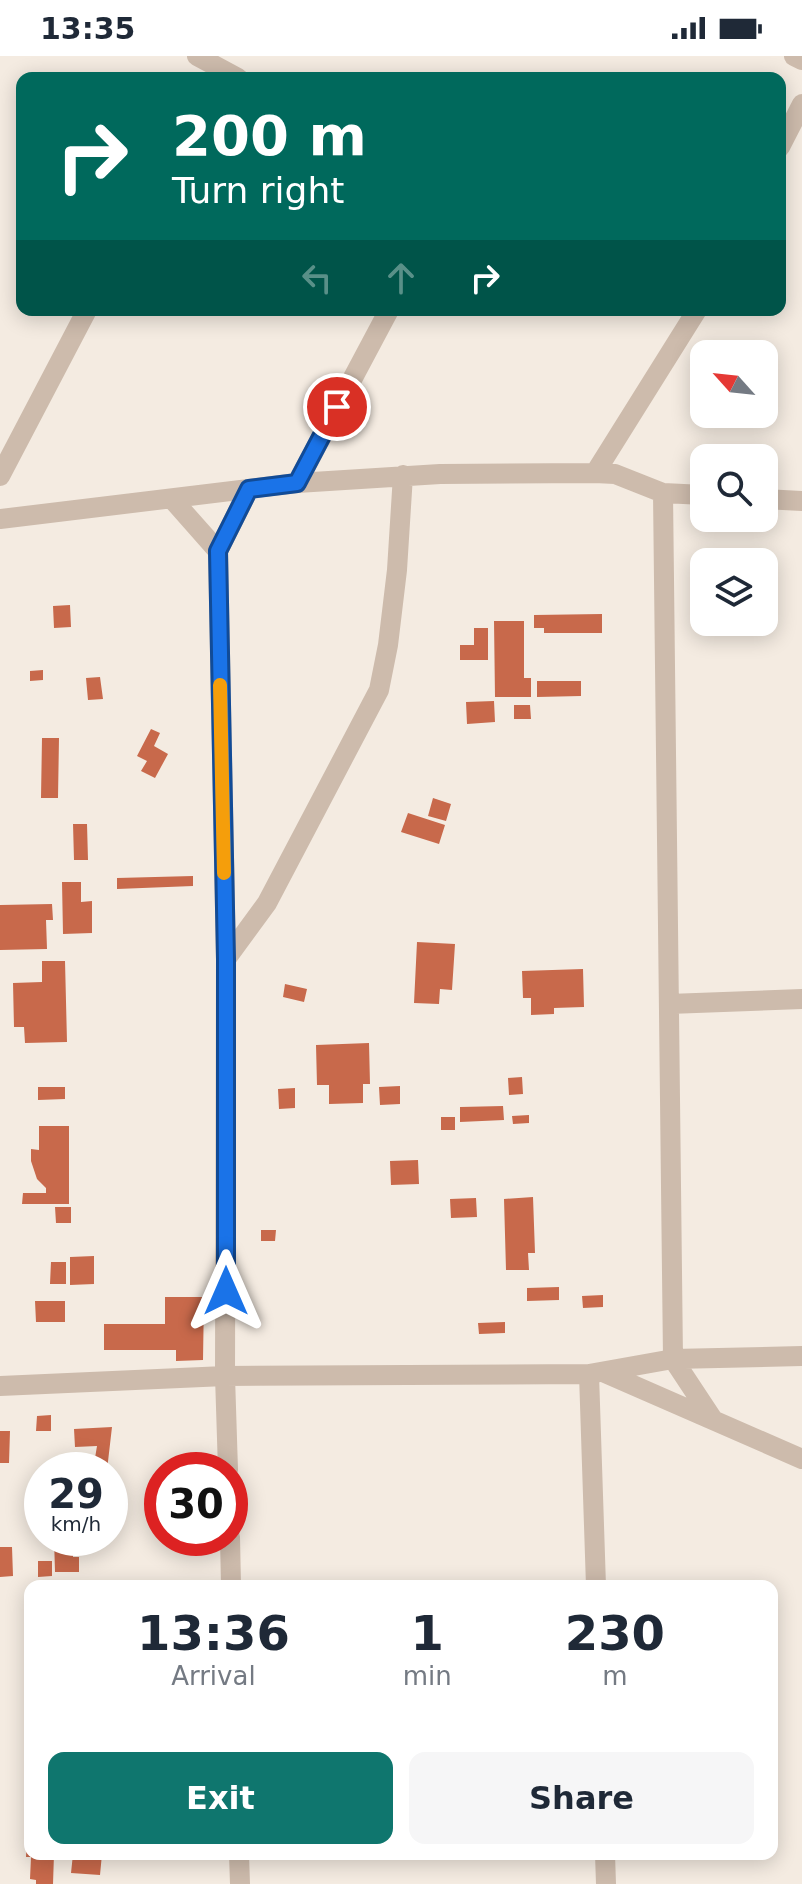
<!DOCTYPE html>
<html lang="en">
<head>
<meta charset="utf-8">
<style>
	body { margin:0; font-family:"DejaVu Sans",sans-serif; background:#f6f6f7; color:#1f2937; height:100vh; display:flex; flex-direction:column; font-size:30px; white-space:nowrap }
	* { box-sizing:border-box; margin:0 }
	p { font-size:26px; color:#747a83 }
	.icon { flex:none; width:44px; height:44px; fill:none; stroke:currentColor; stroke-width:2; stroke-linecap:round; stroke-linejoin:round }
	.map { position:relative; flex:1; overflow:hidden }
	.sheet { position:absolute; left:24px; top:1524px; width:754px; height:280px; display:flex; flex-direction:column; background:#fff; border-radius:16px; box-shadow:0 4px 20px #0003 }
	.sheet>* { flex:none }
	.hud { position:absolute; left:16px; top:16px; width:770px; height:244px; border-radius:16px; box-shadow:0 4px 20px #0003; background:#00695c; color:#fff; overflow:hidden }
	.needle { width:52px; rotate:297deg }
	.controls { position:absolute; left:690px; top:284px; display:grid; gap:16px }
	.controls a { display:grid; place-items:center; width:88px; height:88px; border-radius:16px; background:#fff; box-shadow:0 4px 20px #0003; font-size:40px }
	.speed { position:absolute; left:24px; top:1396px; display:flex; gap:16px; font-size:40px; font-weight:700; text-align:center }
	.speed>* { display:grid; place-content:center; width:104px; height:104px; border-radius:50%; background:#fff; box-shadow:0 4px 20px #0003; line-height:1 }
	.speed small { font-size:20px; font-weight:400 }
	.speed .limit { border:12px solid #d22; background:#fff; color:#111 }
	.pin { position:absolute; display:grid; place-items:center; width:68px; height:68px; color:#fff; margin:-34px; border:4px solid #fff; border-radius:50%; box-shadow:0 2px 8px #0007 }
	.me { position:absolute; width:88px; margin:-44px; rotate:0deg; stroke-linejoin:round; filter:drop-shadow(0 0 6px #0008) }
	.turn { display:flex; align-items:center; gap:28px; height:168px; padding:0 24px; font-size:36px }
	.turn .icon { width:104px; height:104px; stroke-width:2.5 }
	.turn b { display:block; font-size:56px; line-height:68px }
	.lanes { display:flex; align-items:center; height:76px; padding:0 24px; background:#0003; justify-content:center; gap:40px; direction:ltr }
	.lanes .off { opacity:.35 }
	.eta { display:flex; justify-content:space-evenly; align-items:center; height:136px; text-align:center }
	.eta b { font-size:48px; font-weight:700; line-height:56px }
	.primary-button { display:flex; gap:16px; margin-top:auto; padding:16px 24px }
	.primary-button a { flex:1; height:92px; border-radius:16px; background:#0f766e; color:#fff; font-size:32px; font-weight:700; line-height:92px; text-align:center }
	.primary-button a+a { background:#f6f6f7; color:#1f2937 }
	.status { display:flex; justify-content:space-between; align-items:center; height:56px; padding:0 40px; background:#fff; direction:ltr }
	.status svg { height:22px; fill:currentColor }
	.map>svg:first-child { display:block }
	.building { fill:#c8694b }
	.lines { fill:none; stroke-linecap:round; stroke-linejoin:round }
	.minor { stroke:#cdbbac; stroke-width:20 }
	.route-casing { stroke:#114b97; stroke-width:20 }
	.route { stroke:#1a73e8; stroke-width:14 }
	.slow { stroke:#f59e0b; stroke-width:14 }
</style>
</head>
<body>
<div class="status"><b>13:35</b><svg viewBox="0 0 49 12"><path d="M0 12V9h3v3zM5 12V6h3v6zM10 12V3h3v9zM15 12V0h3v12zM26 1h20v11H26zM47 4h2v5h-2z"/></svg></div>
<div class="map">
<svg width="802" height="1828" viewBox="0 0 802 1828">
	<rect width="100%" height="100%" fill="#f4ebe1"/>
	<path class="building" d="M70,549L71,571L54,572L53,550Z
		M602,558V577H544V572H534V559Z
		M494,565H524V622H531V641H495Z
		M474,572H488V604H460V589H474Z
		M43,614V624L30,625V615Z
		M100,621L103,643L88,644L86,622Z
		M537,625H581V640L537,641Z
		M494,645L495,666L467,668L466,646Z
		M514,649H530L531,663H514Z
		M151,673L160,677L154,690L168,698L155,722L141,715L147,705L137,700Z
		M42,682H59L58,742H41Z
		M433,742L451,748L446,765L428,760Z
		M408,757L445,769L439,788L401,776Z
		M73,768H87L88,804H74Z
		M193,820V830L117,833V822Z
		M62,826H81V846L92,845V877L63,878Z
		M52,848L53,864H46L47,893L0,894V849Z
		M417,886L455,888L452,934L440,933L439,948L414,947Z
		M42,905H65L67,986L25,987L24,971H14L13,927L42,926Z
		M583,913L584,951L554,952V958L531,959V942H523L522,915Z
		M285,928L307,933L304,946L283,941Z
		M369,987L370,1028H363V1047L329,1048V1029H317L316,989Z
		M522,1021L523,1038L509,1039L508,1022Z
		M400,1030V1048L380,1049L379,1031Z
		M38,1031H65V1043L38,1044Z
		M295,1032V1052L279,1053L278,1033Z
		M503,1050L504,1064L460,1066V1051Z
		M529,1059V1067L513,1068L512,1060Z
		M441,1061H455V1074H441Z
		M39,1070H69V1148H22L23,1137H46V1132L37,1123L31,1105V1093L39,1094Z
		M418,1104L419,1128L391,1129L390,1105Z
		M533,1141L535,1197H528L529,1214H506L504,1143Z
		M476,1142L477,1161L451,1162L450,1143Z
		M55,1151H71V1167H56Z
		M261,1174H276L275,1185H261Z
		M94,1200V1228L70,1229V1201Z
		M51,1206H66V1228H50Z
		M559,1231V1244L527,1245V1232Z
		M603,1239V1251L583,1252L582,1240Z
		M165,1241H204L203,1304L176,1305V1294H104V1268H165Z
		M35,1245H65V1266H36Z
		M505,1266V1277L479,1278L478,1267Z
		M51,1359V1375H36L37,1360Z
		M112,1371L107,1414H93L97,1390L75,1391L74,1373Z
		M0,1375H10L9,1407H0Z
		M54,1482H73V1501H79V1516H55Z
		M0,1491H12L13,1520L0,1521Z
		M38,1505H52V1520L38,1521Z
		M77,1524V1530H56V1525Z
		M27,1779H30V1798H54L53,1828H36V1824L30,1823L31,1801H26Z
		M73,1798H102L100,1819L71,1817Z"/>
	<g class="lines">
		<path class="minor" d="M197,0L238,22
			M794,0L802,4
			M780,91L802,48
			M595,417L697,254
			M0,420L87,254
			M297,427L389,254
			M663,437L673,1303L712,1362
			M172,443L218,495
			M764,443L802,445
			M0,463L297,427L440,418L595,417L615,418L663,437L704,439
			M226,903L267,847L379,634L388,589L397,514L403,419
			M669,948L802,943
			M603,1316L802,1403
			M589,1318L596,1530
			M0,1330L225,1320L589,1318L673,1303L802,1300
			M228,1414L225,1320L226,903L218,495L249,433
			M230,1481L231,1530
			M239,1798L240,1828
			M605,1798L606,1828"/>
	</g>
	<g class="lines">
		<defs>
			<path id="route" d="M226,1235V903L218,495L249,433L297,427L337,351"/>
		</defs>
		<use href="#route" class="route-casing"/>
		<use href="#route" class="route"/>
		<path class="slow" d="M220,629L224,817"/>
	</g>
</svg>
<div class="controls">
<a><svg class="needle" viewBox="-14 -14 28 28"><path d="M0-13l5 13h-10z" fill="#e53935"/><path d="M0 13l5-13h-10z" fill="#747a83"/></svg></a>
<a><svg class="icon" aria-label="search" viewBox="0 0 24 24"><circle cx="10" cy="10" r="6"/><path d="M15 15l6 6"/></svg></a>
<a><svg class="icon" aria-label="layers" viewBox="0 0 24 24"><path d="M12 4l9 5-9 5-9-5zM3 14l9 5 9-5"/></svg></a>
</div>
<div class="speed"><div>29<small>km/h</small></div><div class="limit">30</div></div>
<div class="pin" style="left:337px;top:351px;background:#d93025"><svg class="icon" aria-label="arrive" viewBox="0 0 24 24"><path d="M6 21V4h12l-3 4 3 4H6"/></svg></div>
<svg class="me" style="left:226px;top:1235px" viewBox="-20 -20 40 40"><path d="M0-17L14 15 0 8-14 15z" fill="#1a73e8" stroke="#fff" stroke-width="4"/></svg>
<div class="hud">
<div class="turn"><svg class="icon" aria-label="right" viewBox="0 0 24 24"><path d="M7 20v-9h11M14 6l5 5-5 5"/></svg><div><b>200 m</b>Turn right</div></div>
<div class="lanes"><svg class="icon off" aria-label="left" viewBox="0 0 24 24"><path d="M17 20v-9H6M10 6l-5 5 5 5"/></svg><svg class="icon off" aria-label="ahead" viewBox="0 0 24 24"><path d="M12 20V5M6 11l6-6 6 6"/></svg><svg class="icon" aria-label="right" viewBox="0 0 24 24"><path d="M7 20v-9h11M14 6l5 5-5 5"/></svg></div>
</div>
<section class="sheet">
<div class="eta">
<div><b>13:36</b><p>Arrival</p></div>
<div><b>1</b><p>min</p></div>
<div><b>230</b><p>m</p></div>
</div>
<div class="primary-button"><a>Exit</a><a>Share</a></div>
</section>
</div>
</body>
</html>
